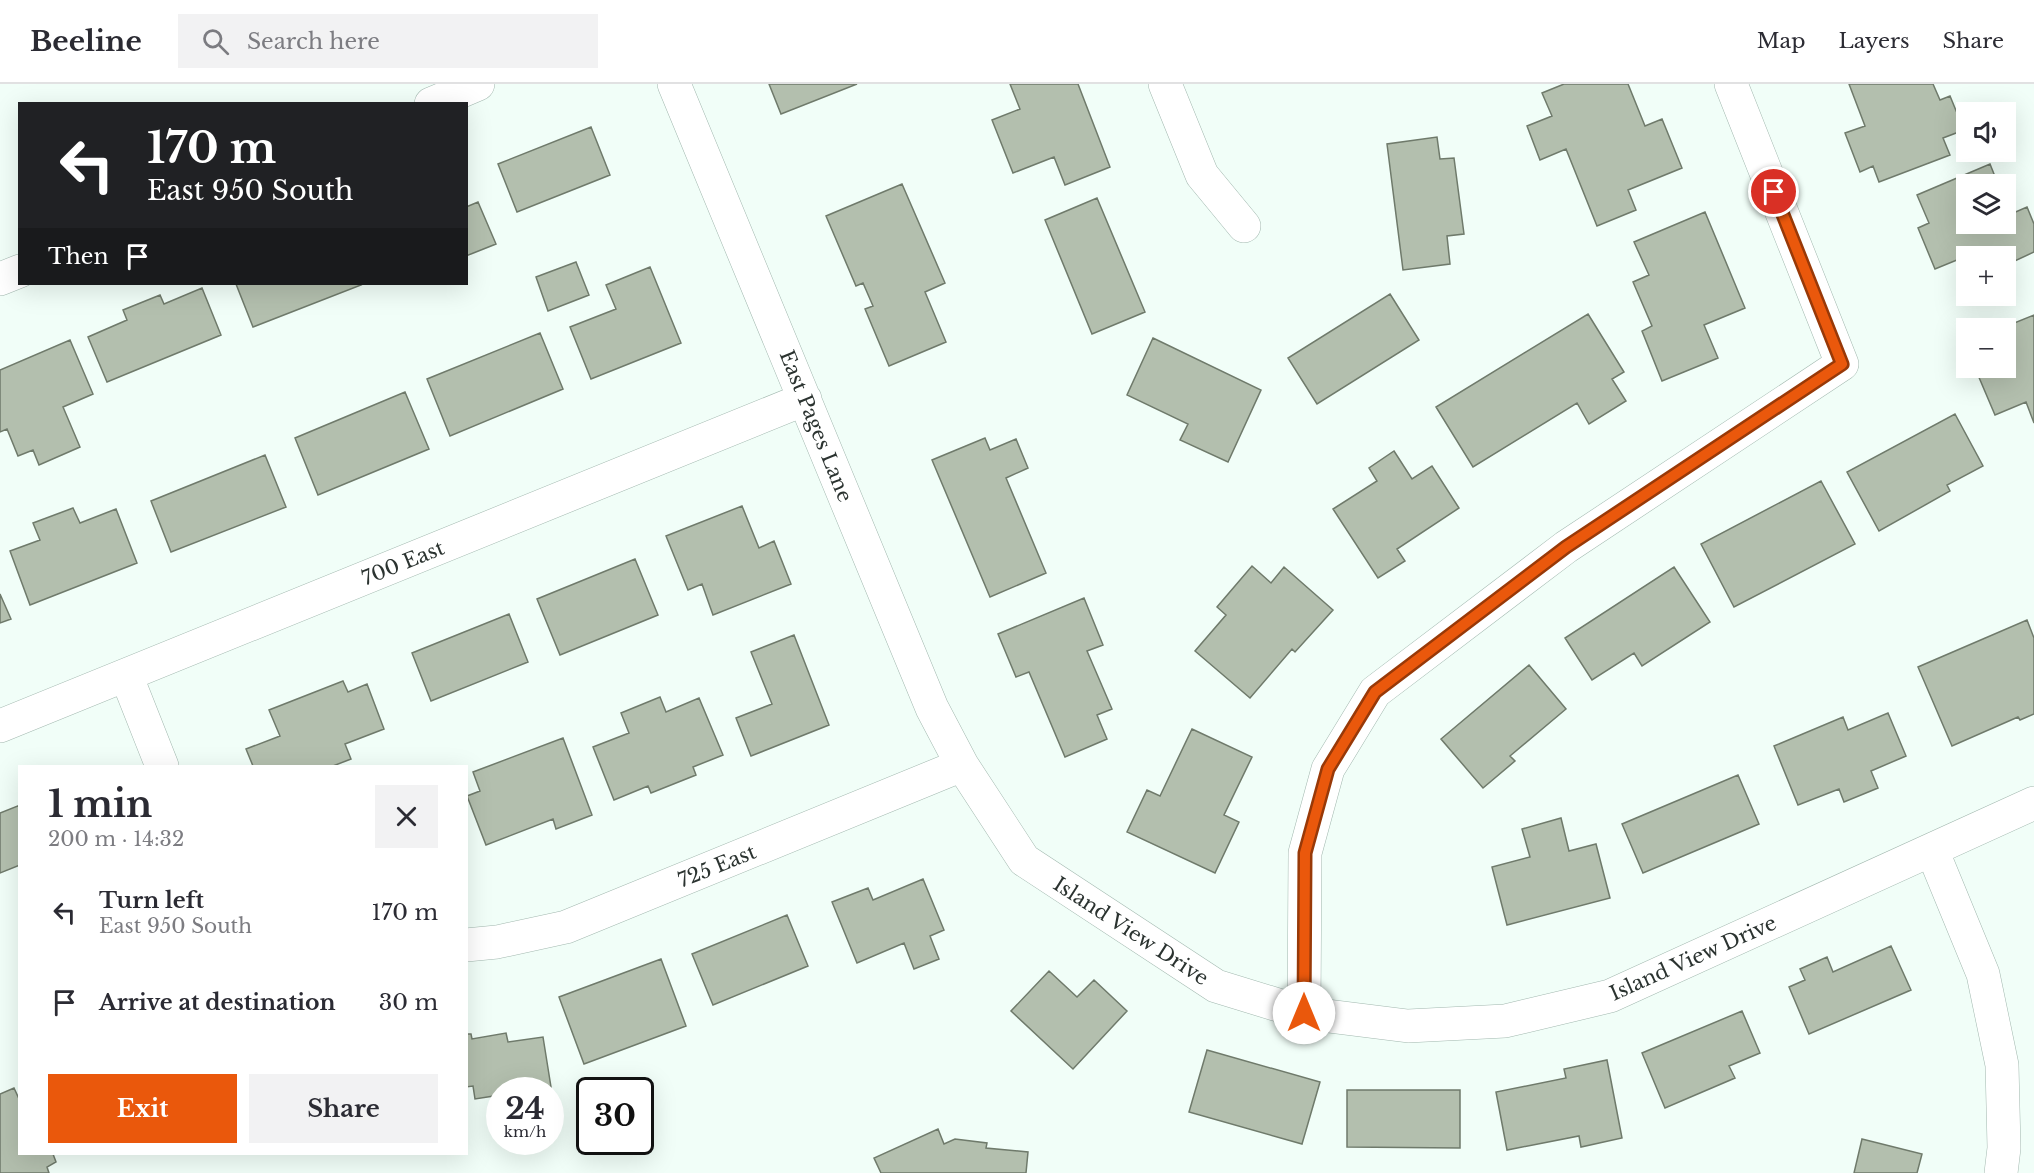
<!DOCTYPE html>
<html lang="en">
<head>
<meta charset="utf-8">
<style>
	body { margin:0; font-family:"Libre Baskerville",serif; background:#f2f2f3; color:#2b2b33; height:100vh; display:flex; flex-direction:column; font-size:22px; white-space:nowrap }
	* { box-sizing:border-box; margin:0 }
	p { font-size:20px; color:#7c7c81 }
	.icon { flex:none; width:33px; height:33px; fill:none; stroke:currentColor; stroke-width:2; stroke-linecap:round; stroke-linejoin:round }
	.map { position:relative; flex:1; overflow:hidden }
	.side { position:absolute; left:18px; top:681px; width:450px; height:390px; display:flex; flex-direction:column; background:#fff; border-radius:0px; box-shadow:0 6px 24px #0002 }
	.side>* { flex:none }
	.top-card { position:absolute; left:18px; top:18px; width:450px; height:183px; border-radius:0px; box-shadow:0 6px 24px #0002; background:#202124; color:#fff; overflow:hidden }
	.tools { position:absolute; left:1956px; top:18px; display:grid; gap:12px }
	.tools a { display:grid; place-items:center; width:60px; height:60px; border-radius:0px; background:#fff; box-shadow:0 6px 24px #0002; font-size:30px }
	.speed { position:absolute; left:486px; top:993px; display:flex; gap:12px; font-size:30px; font-weight:700; text-align:center }
	.speed>* { display:grid; place-content:center; width:78px; height:78px; border-radius:50%; background:#fff; box-shadow:0 6px 24px #0002; line-height:1 }
	.speed small { font-size:15px; font-weight:400 }
	.speed .limit { border:3px solid #111; border-radius:9px; background:#fff; color:#111 }
	.pin { position:absolute; display:grid; place-items:center; width:51px; height:51px; color:#fff; margin:-26px; border:3px solid #fff; border-radius:50%; box-shadow:0 2px 6px #0007 }
	.me { position:absolute; width:66px; margin:-33px; rotate:0deg; stroke-linejoin:round; filter:drop-shadow(0 0 4px #0008) }
	.turn { display:flex; align-items:center; gap:21px; height:126px; padding:0 30px; font-size:27px }
	.turn .icon { width:78px; height:78px; stroke-width:2.5 }
	.turn b { display:block; font-size:42px; line-height:51px }
	.then { display:flex; align-items:center; height:57px; padding:0 30px; background:#0003; gap:12px; font-size:22px }
	.round { display:grid; place-items:center; flex:none; width:63px; height:63px; border-radius:0px; background:#f2f2f3 }
	.overview { display:flex; align-items:center; justify-content:space-between; height:102px; padding:0 30px }
	h1 { font-size:36px; font-weight:700; line-height:45px }
	.action { display:flex; gap:12px; margin-top:auto; padding:12px 30px }
	.action a { flex:1; height:69px; border-radius:0px; background:#ea580c; color:#fff; font-size:24px; font-weight:700; line-height:69px; text-align:center }
	.action a+a { background:#f2f2f3; color:#2b2b33 }
	ul { padding:0; list-style:none }
	li { display:flex; align-items:center; gap:18px; height:90px; padding:0 30px }
	li div { flex:1 }
	li b { display:block; font-size:22px }
	li em { font-style:normal }
	header { display:flex; align-items:center; gap:36px; box-sizing:border-box; height:84px; padding:0 30px; background:#fff; border-bottom:2px solid #e1e1e2 }
	header strong { font-size:28px }
	nav { display:flex; gap:33px; margin-inline-start:auto; font-size:21px }
	.search { width:420px; height:54px; background:#f2f2f3; display:flex; align-items:center; gap:15px; box-sizing:border-box; padding:0 21px; border-radius:0px; color:#7c7c81; font-size:22px }
	.map>svg:first-child { display:block }
	.building { fill:#b3bfae; stroke:#6f7a6b; stroke-width:1.5 }
	.lines { fill:none; stroke-linecap:round; stroke-linejoin:round }
	.minor-casing { stroke:#a2b8af; stroke-width:34 }
	.minor { stroke:#fff; stroke-width:33 }
	.route-casing { stroke:#983908; stroke-width:15 }
	.route { stroke:#ea580c; stroke-width:10 }
	.labels { text-anchor:middle; stroke-width:4.5; stroke-linejoin:round; paint-order:stroke }
	.street-label { font-size:20px; fill:#2b3330; stroke:#fff }
</style>
</head>
<body>
<header>
<strong>Beeline</strong>
<div class="search"><svg class="icon" aria-label="search" viewBox="0 0 24 24"><circle cx="10" cy="10" r="6"/><path d="M15 15l6 6"/></svg>Search here</div>
<nav><a>Map</a><a>Layers</a><a>Share</a></nav>
</header>
<div class="map">
<svg width="2034" height="1089" viewBox="0 0 2034 1089">
	<rect width="100%" height="100%" fill="#f1fef8"/>
	<path class="building" d="M769,0H857L781,30Z
		M1010,0H1078L1110,83L1065,101L1054,73L1013,89L992,36L1020,25Z
		M1564,0H1628L1645,42L1662,35L1682,84L1628,106L1636,126L1597,142L1566,65L1540,76L1527,42L1552,32L1542,9Z
		M1849,0H1933L1940,16L1950,12L1964,46L1943,54L1950,71L1879,98L1873,82L1860,88L1845,49L1865,42Z
		M591,43L610,91L517,128L498,80Z
		M1437,53L1440,75L1454,74L1464,150L1447,152L1450,180L1403,186L1387,60Z
		M1990,80L1998,100H1966V140H2006V118L2011,130L2027,123L2034,140V168L2006,181V172L1969,171L1935,185L1918,144L1929,139L1917,111Z
		M902,100L945,199L925,208L946,258L889,282L865,225L873,222L863,199L856,202L826,132Z
		M1097,114L1145,228L1092,250L1045,136Z
		M478,118L496,160L466,172V123Z
		M1705,128L1745,224L1704,241L1718,274L1662,297L1642,247L1652,242L1633,198L1649,191L1634,158Z
		M576,178L589,211L548,227L536,193Z
		M650,183L681,259L591,295L570,243L616,225L606,201Z
		M236,200H360L361,201L253,243Z
		M202,204L221,251L107,298L88,253L127,236L123,226L160,211L164,220Z
		M1390,210L1419,256L1317,320L1288,274Z
		M1588,230L1624,288L1612,295L1626,317L1589,340L1577,319L1473,383L1436,323Z
		M2034,231V339L2026,318L1995,331L1975,284H2006V244H2002Z
		M540,249L563,305L450,352L427,295Z
		M1153,254L1261,306L1228,378L1180,356L1188,340L1127,311Z
		M70,256L93,310L63,323L80,363L39,381L33,366L18,372L7,345L0,348V286Z
		M405,308L429,365L318,411L295,354Z
		M1955,330L1983,382L1947,401L1950,407L1879,447L1847,388Z
		M985,354L990,366L1016,355L1028,384L1006,394L1046,489L990,513L932,376Z
		M1394,367L1412,395L1432,382L1459,424L1397,465L1405,477L1378,494L1333,425L1377,397L1369,384Z
		M265,371L286,423L171,468L151,417Z
		M1821,397L1855,460L1734,523L1701,460Z
		M742,422L759,464L774,457L791,500L713,531L702,500L688,506L666,452Z
		M73,424L80,439L116,425L137,479L30,521L10,467L40,456L33,439Z
		M635,475L658,531L560,571L537,515Z
		M1252,482L1271,499L1284,483L1333,526L1295,568L1292,565L1250,614L1195,567L1226,531L1217,523Z
		M1674,483L1710,538L1642,582L1634,569L1592,596L1565,554Z
		M0,510L11,535L0,539Z
		M1084,514L1103,561L1087,567L1112,625L1097,631L1107,655L1065,673L1029,588L1016,593L998,550Z
		M509,530L528,578L431,617L412,569Z
		M2027,536L2034,554V630L2020,636L2018,633L1952,662L1918,583Z
		M794,551L829,641L751,672L736,634L772,620L751,568Z
		M1529,581L1566,625L1510,672L1515,677L1483,704L1441,655Z
		M343,597L348,608L367,600L384,645L345,660L351,675L333,682H253L246,665L280,652L269,626Z
		M660,613L666,628L699,614L723,671L693,683L696,691L651,709L648,702L614,716L593,663L629,649L621,629Z
		M1888,629L1906,672L1871,687L1878,704L1844,718L1839,705L1798,721L1774,662L1843,633L1848,646Z
		M1192,645L1252,673L1224,731L1239,738L1215,789L1127,748L1147,706L1160,712Z
		M563,654L592,731L556,745L553,735L486,761L467,712L480,707L473,688Z
		M1738,691L1759,740L1643,789L1622,740Z
		M20,721V781L0,789V729Z
		M1561,734L1569,767L1596,760L1610,814L1507,841L1492,783L1530,773L1522,745Z
		M923,795L944,846L930,852L939,875L914,885L904,859L857,879L832,818L868,804L873,816Z
		M787,831L808,882L713,921L692,870Z
		M1891,862L1911,906L1809,950L1789,903L1805,896L1800,885L1827,873L1833,888Z
		M661,875L686,942L584,980L559,913Z
		M1049,887L1077,913L1094,896L1127,927L1073,985L1011,927Z
		M1742,927L1760,969L1729,982L1735,994L1665,1024L1642,969Z
		M506,949L508,958L543,953L551,1003L529,1006H500V1011L475,1015L473,1002L466,1003V950H471L472,955Z
		M1207,966L1320,998L1302,1060L1189,1028Z
		M1607,976L1622,1054L1581,1063L1579,1052L1507,1066L1496,1008L1566,994L1564,985Z
		M14,1004L20,1017V1070H53L56,1078L47,1083L49,1089H0V1010Z
		M1347,1006H1460V1064L1347,1063Z
		M938,1045L944,1060L955,1055L987,1059L986,1064L1028,1068L1026,1089H881L874,1074Z
		M1862,1055L1922,1070L1917,1089H1854Z"/>
	<g class="lines">
		<defs>
			<path id="minor" d="M674,0L932,624L962,681L1024,776L1216,902L1304,929L1408,942L1505,937L1610,912L2034,719
				M1165,0L1202,91L1244,142
				M431,20L478,0
				M0,195L20,187
				M126,591L162,682
				M0,642L805,315
				M1932,766L1983,890L2002,981L2004,1064L2001,1089
				M466,861L497,858L566,843L962,681
				M1304,929L1305,769L1328,685L1375,608L1566,463L1842,280L1731,0"/>
		</defs>
		<use href="#minor" class="minor-casing"/>
		<use href="#minor" class="minor"/>
	</g>
	<g class="lines">
		<defs>
			<path id="route" d="M1304,929L1305,769L1328,685L1375,608L1566,463L1842,280L1774,108"/>
		</defs>
		<use href="#route" class="route-casing"/>
		<use href="#route" class="route"/>
	</g>
	<g class="labels">
		<g class="street-label">
			<text transform="translate(816 342) rotate(68)" y="7">East Pages Lane</text>
			<text transform="translate(403 479) rotate(-22)" y="7">700 East</text>
			<text transform="translate(717 782) rotate(-22)" y="7">725 East</text>
			<text transform="translate(1131 847) rotate(33)" y="7">Island View Drive</text>
			<text transform="translate(1693 874) rotate(-24)" y="7">Island View Drive</text>
		</g>
	</g>
</svg>
<div class="tools">
<a><svg class="icon" aria-label="sound" viewBox="0 0 24 24"><path d="M4 9h4l5-4v14l-5-4H4zM17 9q2 3 0 6"/></svg></a>
<a><svg class="icon" aria-label="layers" viewBox="0 0 24 24"><path d="M12 4l9 5-9 5-9-5zM3 14l9 5 9-5"/></svg></a>
<a>+</a>
<a>−</a>
</div>
<div class="speed"><div>24<small>km/h</small></div><div class="limit">30</div></div>
<div class="pin" style="left:1774px;top:108px;background:#d93025"><svg class="icon" aria-label="arrive" viewBox="0 0 24 24"><path d="M6 21V4h12l-3 4 3 4H6"/></svg></div>
<svg class="me" style="left:1304px;top:929px" viewBox="-20 -20 40 40"><circle r="19" fill="#fff"/><path d="M0-13L10 11 0 6-10 11z" fill="#ea580c"/></svg>
<div class="top-card">
<div class="turn"><svg class="icon" aria-label="left" viewBox="0 0 24 24"><path d="M17 20v-9H6M10 6l-5 5 5 5"/></svg><div><b>170 m</b>East 950 South</div></div>
<div class="then">Then<svg class="icon" aria-label="arrive" viewBox="0 0 24 24"><path d="M6 21V4h12l-3 4 3 4H6"/></svg></div>
</div>
<section class="side">
<div class="overview"><div><h1>1 min</h1><p>200 m · 14:32</p></div><a class="round"><svg class="icon" aria-label="close" viewBox="0 0 24 24"><path d="M6 6l12 12M18 6L6 18"/></svg></a></div>
<ul>
<li><svg class="icon" aria-label="left" viewBox="0 0 24 24"><path d="M17 20v-9H6M10 6l-5 5 5 5"/></svg><div><b>Turn left</b><p>East 950 South</p></div><em>170 m</em></li>
<li><svg class="icon" aria-label="arrive" viewBox="0 0 24 24"><path d="M6 21V4h12l-3 4 3 4H6"/></svg><div><b>Arrive at destination</b></div><em>30 m</em></li>
</ul>
<div class="action"><a>Exit</a><a>Share</a></div>
</section>
</div>
</body>
</html>
